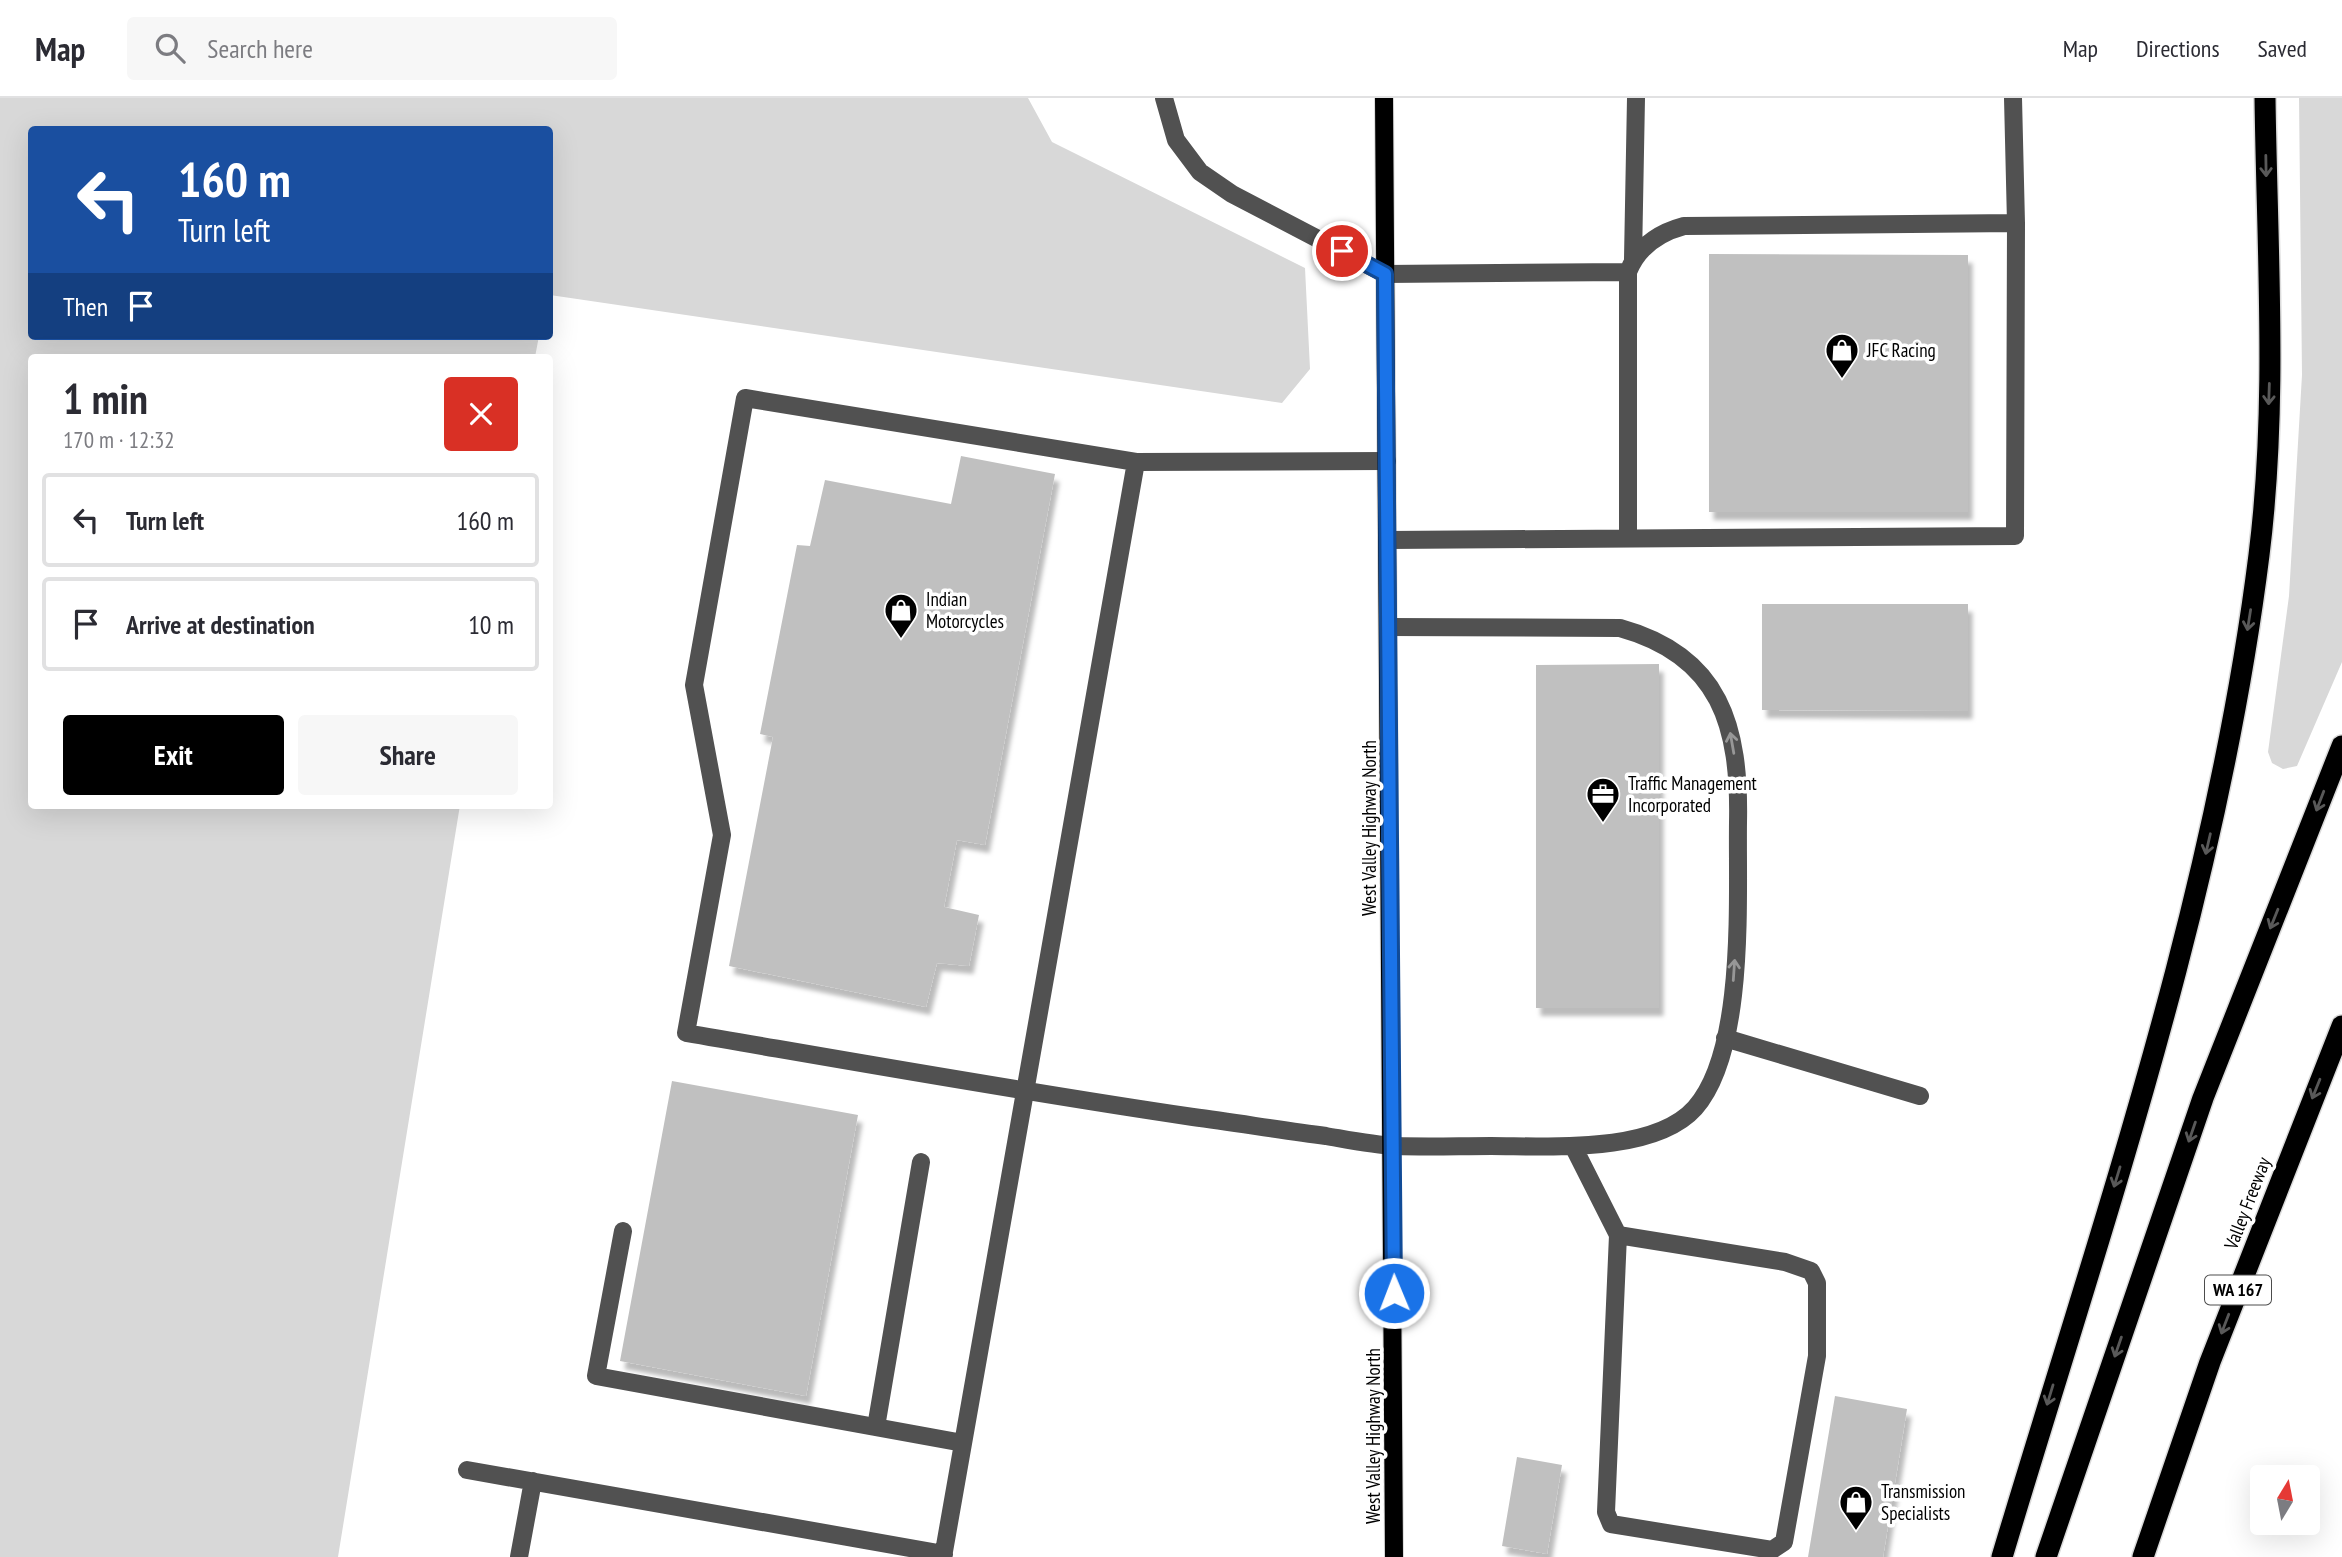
<!DOCTYPE html>
<html lang="en">
<head>
<meta charset="utf-8">
<style>
	body { margin:0; font-family:"PT Sans Narrow",sans-serif; background:#f7f7f7; color:#2b2b33; height:100vh; display:flex; flex-direction:column; font-size:26px; white-space:nowrap }
	* { box-sizing:border-box; margin:0 }
	p { font-size:23px; color:#7c7c81 }
	.icon { flex:none; width:38px; height:38px; fill:none; stroke:currentColor; stroke-width:2; stroke-linecap:round; stroke-linejoin:round }
	.map { position:relative; flex:1; overflow:hidden }
	.panel { position:absolute; left:28px; top:256px; width:525px; height:455px; display:flex; flex-direction:column; background:#fff; border-radius:7px; box-shadow:0 7px 28px #0002 }
	.panel>* { flex:none }
	.banner { position:absolute; left:28px; top:28px; width:525px; height:214px; border-radius:7px; box-shadow:0 7px 28px #0002; background:#1a4fa0; color:#fff; overflow:hidden }
	.needle { width:46px; rotate:10deg }
	.tools { position:absolute; left:2250px; top:1367px; display:grid; gap:14px }
	.tools a { display:grid; place-items:center; width:70px; height:70px; border-radius:7px; background:#fff; box-shadow:0 7px 28px #0002; font-size:35px }
	.pin { position:absolute; display:grid; place-items:center; width:60px; height:60px; color:#fff; margin:-30px; border:4px solid #fff; border-radius:50%; box-shadow:0 2px 7px #0007 }
	.me { position:absolute; width:77px; margin:-38px; rotate:359deg; stroke-linejoin:round; filter:drop-shadow(0 0 5px #0008) }
	.turn { display:flex; align-items:center; gap:24px; height:147px; padding:0 35px; font-size:32px }
	.turn .icon { width:91px; height:91px; stroke-width:2.5 }
	.turn b { display:block; font-size:49px; line-height:60px }
	.then { display:flex; align-items:center; height:66px; padding:0 35px; background:#0003; gap:14px; font-size:26px }
	.round { display:grid; place-items:center; flex:none; width:74px; height:74px; border-radius:7px; background:#f7f7f7 }
	.head { display:flex; align-items:center; justify-content:space-between; height:119px; padding:0 35px }
	h1 { font-size:42px; font-weight:600; line-height:52px }
	.cta { display:flex; gap:14px; margin-top:auto; padding:14px 35px }
	.cta a { flex:1; height:80px; border-radius:7px; background:#000; color:#fff; font-size:28px; font-weight:600; line-height:80px; text-align:center }
	.cta a+a { background:#f7f7f7; color:#2b2b33 }
	ul { padding:0; list-style:none }
	li { display:flex; align-items:center; gap:21px; height:94px; margin:0 14px 10px; padding:0 21px; border:4px solid #e1e1e2; border-radius:7px }
	li div { flex:1 }
	li b { display:block; font-size:26px }
	li em { font-style:normal }
	header { display:flex; align-items:center; gap:42px; box-sizing:border-box; height:98px; padding:0 35px; background:#fff; border-bottom:2px solid #e1e1e2 }
	header strong { font-size:33px }
	nav { display:flex; gap:38px; margin-inline-start:auto; font-size:24px }
	.search { width:490px; height:63px; background:#f7f7f7; display:flex; align-items:center; gap:18px; box-sizing:border-box; padding:0 24px; border-radius:7px; color:#7c7c81; font-size:26px }
	.map>svg:first-child { display:block }
	.green { fill:#d8d8d8 }
	.building { fill:#c0c0c0; filter:url(#shadow) }
	.lines { fill:none; stroke-linecap:round; stroke-linejoin:round }
	.major-casing { stroke:#dbdbdb; stroke-width:20 }
	.highway-casing { stroke:#dbdbdb; stroke-width:24 }
	.minor { stroke:#515151; stroke-width:18 }
	.major { stroke:#000; stroke-width:18 }
	.highway { stroke:#000; stroke-width:21 }
	.oneway { stroke:#595959 }
	.oneway2 { stroke:#979797 }
	.route-casing { stroke:#114b97; stroke-width:18 }
	.route { stroke:#1a73e8; stroke-width:12 }
	.labels { text-anchor:middle; stroke-width:7; stroke-linejoin:round; paint-order:stroke }
	.shield { fill:#fff; stroke:#4c4c4c; stroke-width:2 }
	.shield-label { font-size:18px; font-weight:bold; fill:#000 }
	.poi-label { font-size:19px; fill:#000; stroke:#fff; text-anchor:start }
	.street-label { font-size:19px; fill:#000; stroke:#fff }
</style>
</head>
<body>
<header>
<strong>Map</strong>
<div class="search"><svg class="icon" aria-label="search" viewBox="0 0 24 24"><circle cx="10" cy="10" r="6"/><path d="M15 15l6 6"/></svg>Search here</div>
<nav><a>Map</a><a>Directions</a><a>Saved</a></nav>
</header>
<div class="map">
<svg width="2342" height="1459" viewBox="0 0 2342 1459">
	<defs>
		<filter id="shadow"><feDropShadow dx="4.5" dy="8" stdDeviation="2" flood-color="#0004"/></filter>
	</defs>
	<rect width="100%" height="100%" fill="#fff"/>
	<path class="green" d="M0,0H1028L1052,44L1305,170L1310,271L1282,305L550,197V32H32V238H539L535,259H32V707H460L338,1459H0Z
		M2299,0H2342V564L2297,668L2283,671L2272,665L2268,654L2289,498L2302,277Z"/>
	<path class="building" d="M1709,156L1968,157V414H1709Z
		M961,358L1055,376L985,747L957,742L944,809L979,817L969,868L937,865L926,909L729,868L773,639L760,636L797,447L810,448L825,382L951,406Z
		M1762,506H1968V613L1762,612Z
		M1659,566V910H1536V567Z
		M672,983L858,1017L806,1298L620,1263Z
		M1835,1298L1907,1311L1883,1459H1808Z
		M1517,1359L1562,1367L1547,1456L1502,1448Z"/>
	<g class="lines">
		<defs>
			<path id="major" d="M1384,0L1394,1459"/>
			<path id="highway" d="M2002,1459C2101,1128 2216,801 2259,457C2278,306 2267,152 2265,0
				M2046,1459L2203,1000L2342,648
				M2143,1459L2210,1264L2342,928"/>
		</defs>
		<use href="#major" class="major-casing"/>
		<use href="#highway" class="highway-casing"/>
		<path class="minor" d="M1164,0L1176,42L1200,74L1232,96L1385,176L1628,174
			M1633,161L1636,0
			M1387,363L1136,364L745,300L694,587L722,737L686,935C855,964 1023,994 1193,1019C1237,1025 1281,1032 1326,1038C1349,1042 1373,1047 1396,1048C1428,1049 1459,1048 1491,1048C1548,1048 1654,1056 1695,1010C1746,952 1737,800 1738,725C1740,629 1721,558 1620,530L1388,529
			M1628,440V174C1638,149 1658,135 1684,128L2016,125
			M1388,442L2015,438L2016,125L2013,0
			M1725,940L1920,998
			M1573,1048L1618,1137L1606,1414L1611,1426L1772,1452L1784,1444L1817,1258V1185L1811,1173L1785,1164L1618,1137
			M623,1133L596,1278L963,1345
			M876,1329L921,1064
			M467,1372L944,1456
			M519,1459L533,1383
			M943,1459L1136,364"/>
		<use href="#major" class="major"/>
		<use href="#highway" class="highway"/>
	</g>
	<defs><path id="oneway-shaft" d="M-6 0H5M1.5-3L5.5 0L1.5 3" fill="none" stroke-width="1.6" stroke-linecap="round" stroke-linejoin="round" transform="scale(1.75)"/></defs>
	<g class="oneway">
		<use href="#oneway-shaft" transform="translate(2266 68) rotate(89)"/>
		<use href="#oneway-shaft" transform="translate(2269 296) rotate(92)"/>
		<use href="#oneway-shaft" transform="translate(2249 522) rotate(99)"/>
		<use href="#oneway-shaft" transform="translate(2320 703) rotate(111)"/>
		<use href="#oneway-shaft" transform="translate(2208 746) rotate(103)"/>
		<use href="#oneway-shaft" transform="translate(2274 821) rotate(112)"/>
		<use href="#oneway-shaft" transform="translate(2316 991) rotate(112)"/>
		<use href="#oneway-shaft" transform="translate(2192 1034) rotate(109)"/>
		<use href="#oneway-shaft" transform="translate(2117 1079) rotate(107)"/>
		<use href="#oneway-shaft" transform="translate(2225 1226) rotate(111)"/>
		<use href="#oneway-shaft" transform="translate(2118 1249) rotate(109)"/>
		<use href="#oneway-shaft" transform="translate(2050 1297) rotate(107)"/>
	</g>
	<g class="oneway2">
		<use href="#oneway-shaft" transform="translate(1732 645) rotate(-100)"/>
		<use href="#oneway-shaft" transform="translate(1734 872) rotate(-86)"/>
	</g>
	<g class="lines">
		<defs>
			<path id="route" d="M1342,153L1385,176L1394,1195"/>
		</defs>
		<use href="#route" class="route-casing"/>
		<use href="#route" class="route"/>
	</g>
	<defs>
		<symbol id="shop-pin" viewBox="-11 -11 22 30"><path d="M0 17L-7.5 6A9.5 9.5 0 1 1 7.5 6Z" fill="#000" stroke="#fff"/><path d="M-5-2.5h2.3a2.7 3.5 0 0 1 5.4 0H5L5.5 6h-11ZM-1.5-2.5h3a1.5 2.3 0 0 0-3 0Z" fill="#fff"/></symbol>
		<symbol id="office-pin" viewBox="-11 -11 22 30"><path d="M0 17L-7.5 6A9.5 9.5 0 1 1 7.5 6Z" fill="#000" stroke="#fff"/><path d="M-6-3h4V-5.5h4V-3h4V5H-6ZM-1-4.5V-3h2v-1.5ZM-6 0V1H6V0Z" fill="#fff"/></symbol>
	</defs>
	<g fill-rule="evenodd">
		<use href="#shop-pin" x="1823" y="233" width="38" height="52"/>
		<use href="#shop-pin" x="882" y="493" width="38" height="52"/>
		<use href="#office-pin" x="1584" y="677" width="38" height="52"/>
		<use href="#shop-pin" x="1837" y="1385" width="38" height="52"/>
	</g>
	<g class="labels">
		<rect class="shield" x="2205" y="1177.5" width="66" height="29" rx="5"/>
		<g class="shield-label">
			<text x="2238" y="1198">WA 167</text>
		</g>
		<g class="poi-label">
			<text x="1867" y="259">JFC Racing</text>
			<text x="926" y="508">Indian<tspan x="926" dy="22">Motorcycles</tspan></text>
			<text x="1628" y="692">Traffic Management<tspan x="1628" dy="22">Incorporated</tspan></text>
			<text x="1881" y="1400">Transmission<tspan x="1881" dy="22">Specialists</tspan></text>
		</g>
		<g class="street-label">
			<text transform="translate(1369 730) rotate(-90)" y="7">West Valley Highway North</text>
			<text transform="translate(2247 1105) rotate(-69)" y="7">Valley Freeway</text>
			<text transform="translate(1373 1338) rotate(-90)" y="7">West Valley Highway North</text>
		</g>
	</g>
</svg>
<div class="tools">
<a><svg class="needle" viewBox="-14 -14 28 28"><path d="M0-13l5 13h-10z" fill="#e53935"/><path d="M0 13l5-13h-10z" fill="#7c7c81"/></svg></a>
</div>
<div class="pin" style="left:1342px;top:153px;background:#d93025"><svg class="icon" aria-label="arrive" viewBox="0 0 24 24"><path d="M6 21V4h12l-3 4 3 4H6"/></svg></div>
<svg class="me" style="left:1394px;top:1195px" viewBox="-20 -20 40 40"><circle r="17" fill="#1a73e8" stroke="#fff" stroke-width="3"/><path d="M0-11L8 9 0 5-8 9z" fill="#fff"/></svg>
<div class="banner">
<div class="turn"><svg class="icon" aria-label="left" viewBox="0 0 24 24"><path d="M17 20v-9H6M10 6l-5 5 5 5"/></svg><div><b>160 m</b>Turn left</div></div>
<div class="then">Then<svg class="icon" aria-label="arrive" viewBox="0 0 24 24"><path d="M6 21V4h12l-3 4 3 4H6"/></svg></div>
</div>
<section class="panel">
<div class="head"><div><h1>1 min</h1><p>170 m · 12:32</p></div><a class="round" style="background:#d93025;color:#fff"><svg class="icon" aria-label="close" viewBox="0 0 24 24"><path d="M6 6l12 12M18 6L6 18"/></svg></a></div>
<ul>
<li><svg class="icon" aria-label="left" viewBox="0 0 24 24"><path d="M17 20v-9H6M10 6l-5 5 5 5"/></svg><div><b>Turn left</b></div><em>160 m</em></li>
<li><svg class="icon" aria-label="arrive" viewBox="0 0 24 24"><path d="M6 21V4h12l-3 4 3 4H6"/></svg><div><b>Arrive at destination</b></div><em>10 m</em></li>
</ul>
<div class="cta"><a>Exit</a><a>Share</a></div>
</section>
</div>
</body>
</html>
